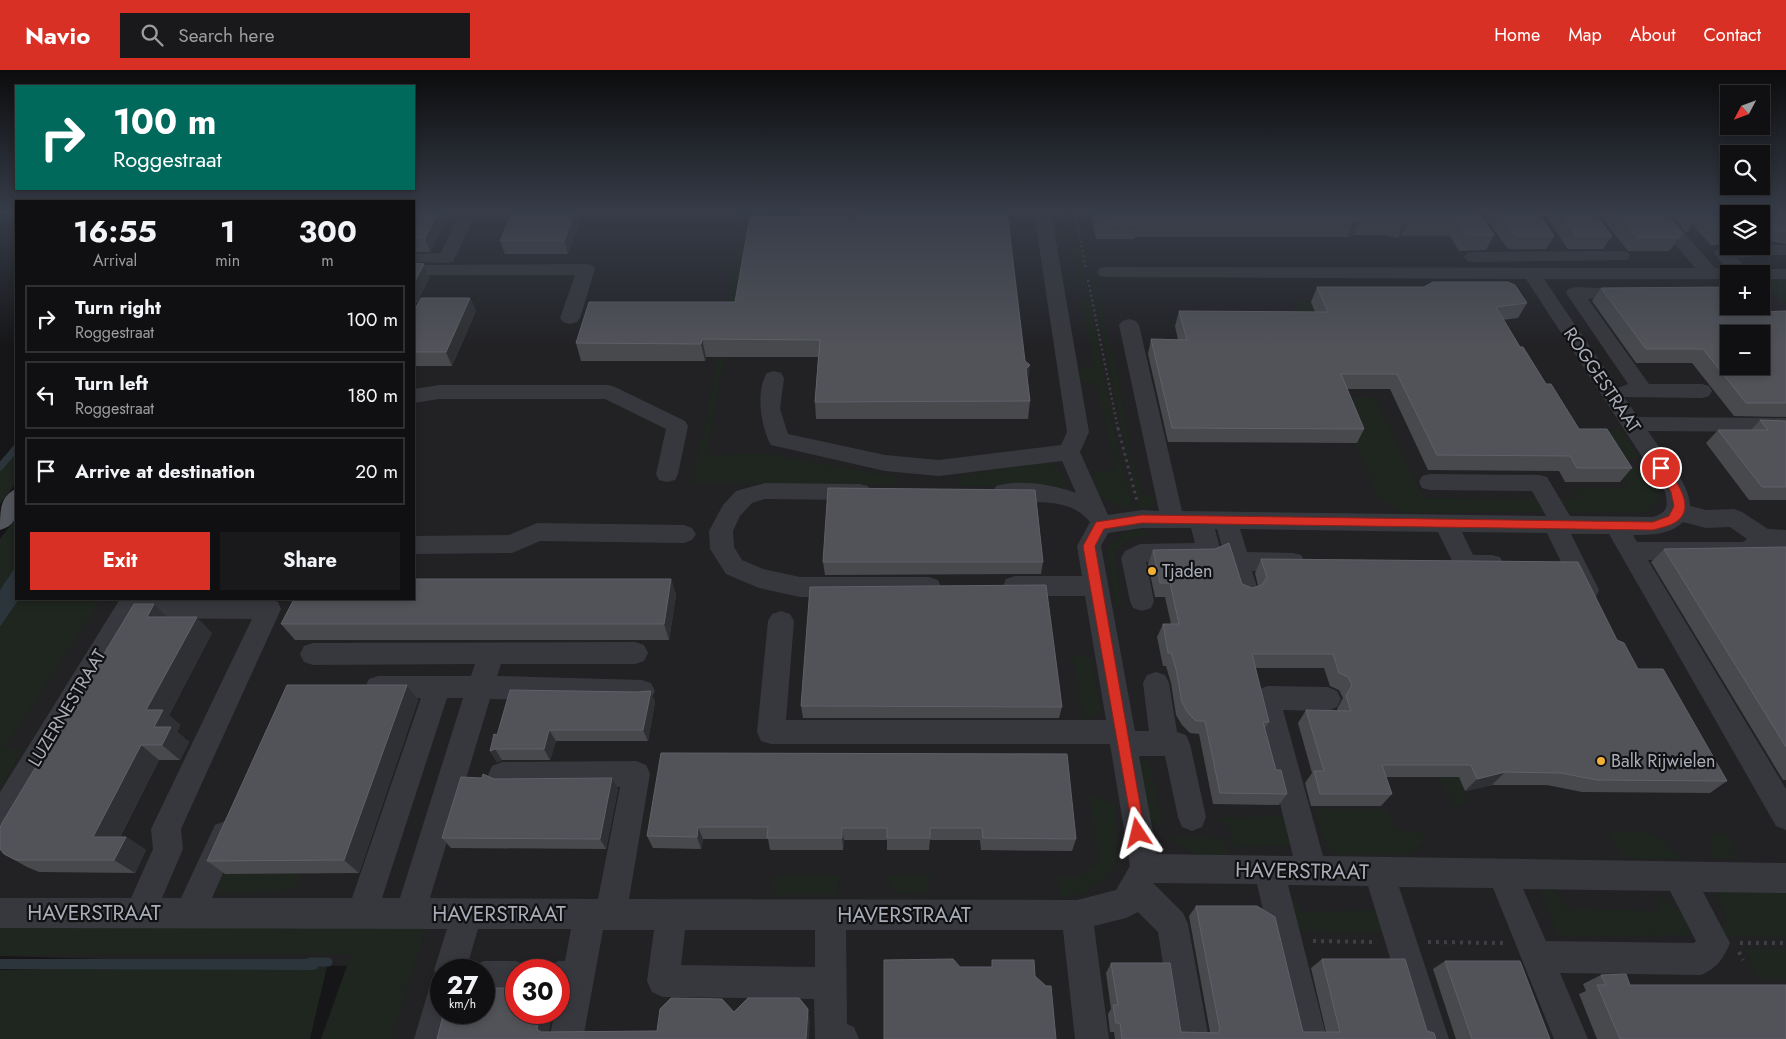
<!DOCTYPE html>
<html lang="en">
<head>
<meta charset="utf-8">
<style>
	body { margin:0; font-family:Jost,sans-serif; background:#19191b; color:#f1f3f6; height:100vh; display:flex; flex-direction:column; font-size:19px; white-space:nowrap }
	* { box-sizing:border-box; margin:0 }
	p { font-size:16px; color:#9c9d9f }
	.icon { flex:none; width:28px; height:28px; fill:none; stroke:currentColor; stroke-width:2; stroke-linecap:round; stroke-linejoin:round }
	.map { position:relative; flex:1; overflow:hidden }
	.drawer { position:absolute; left:15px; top:130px; width:400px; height:400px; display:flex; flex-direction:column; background:#101012; border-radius:0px; box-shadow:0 2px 8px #0003,0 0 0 1px #303032 }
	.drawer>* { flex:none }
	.banner { position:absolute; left:15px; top:15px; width:400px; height:105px; border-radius:0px; box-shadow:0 2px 8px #0003,0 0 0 1px #303032; background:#00695c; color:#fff; overflow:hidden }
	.needle { width:32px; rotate:229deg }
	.fabs { position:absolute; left:1720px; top:15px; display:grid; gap:10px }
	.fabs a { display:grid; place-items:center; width:50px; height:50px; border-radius:0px; background:#101012; box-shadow:0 2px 8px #0003,0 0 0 1px #303032; font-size:25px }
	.speed { position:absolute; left:430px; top:889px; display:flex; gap:10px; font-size:25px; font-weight:700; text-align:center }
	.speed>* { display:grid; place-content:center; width:65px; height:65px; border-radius:50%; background:#101012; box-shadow:0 2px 8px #0003,0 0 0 1px #303032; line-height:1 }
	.speed small { font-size:12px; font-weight:400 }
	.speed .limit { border:8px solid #d22; background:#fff; color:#111 }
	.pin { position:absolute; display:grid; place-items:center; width:42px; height:42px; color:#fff; margin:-21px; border:2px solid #fff; border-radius:50%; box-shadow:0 1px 5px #0007 }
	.me { position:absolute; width:55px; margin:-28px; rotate:350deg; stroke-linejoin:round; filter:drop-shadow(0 0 4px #0008) }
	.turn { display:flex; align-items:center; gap:18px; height:105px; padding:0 15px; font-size:22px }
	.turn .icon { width:65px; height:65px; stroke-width:2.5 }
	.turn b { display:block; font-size:35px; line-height:42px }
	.eta { display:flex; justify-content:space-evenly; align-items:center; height:85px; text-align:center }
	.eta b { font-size:30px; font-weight:700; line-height:35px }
	.cta { display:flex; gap:10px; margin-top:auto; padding:10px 15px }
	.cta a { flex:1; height:58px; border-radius:0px; background:#d93025; color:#fff; font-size:20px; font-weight:700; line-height:58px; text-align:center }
	.cta a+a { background:#19191b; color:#f1f3f6 }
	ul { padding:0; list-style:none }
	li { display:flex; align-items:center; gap:15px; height:68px; margin:0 10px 8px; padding:0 5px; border:2px solid #303032; border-radius:0px }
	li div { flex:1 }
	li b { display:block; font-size:19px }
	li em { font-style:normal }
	header { display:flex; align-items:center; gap:30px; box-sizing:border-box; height:70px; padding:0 25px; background:#d93025; color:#fff }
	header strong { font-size:24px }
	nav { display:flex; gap:28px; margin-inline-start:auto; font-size:18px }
	.search { width:350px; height:45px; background:#19191b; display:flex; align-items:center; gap:12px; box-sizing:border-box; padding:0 18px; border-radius:0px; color:#9c9d9f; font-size:19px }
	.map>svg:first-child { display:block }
	.built { fill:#222225; fill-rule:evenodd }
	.green { fill:#1e261f }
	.water { fill:#2c353c }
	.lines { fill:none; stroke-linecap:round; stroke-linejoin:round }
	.stream-far1 { stroke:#2c353c; stroke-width:7 }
	.stream { stroke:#2c353c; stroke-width:9 }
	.path-far2 { stroke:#3d3f44; stroke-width:2.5; stroke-dasharray:2 3; stroke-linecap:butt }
	.path-far1 { stroke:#3d3f44; stroke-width:3; stroke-dasharray:2.5 4; stroke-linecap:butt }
	.path { stroke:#3d3f44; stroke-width:4; stroke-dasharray:3 5; stroke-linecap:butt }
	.minor { fill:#37383d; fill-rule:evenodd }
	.major { fill:#53555c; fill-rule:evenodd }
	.wall { fill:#47494d }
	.shaded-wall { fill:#2f3033 }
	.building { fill:#525359; stroke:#5f6168; fill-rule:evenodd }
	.route { fill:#d93025; stroke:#8d1f18 }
	.poi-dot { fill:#f2b134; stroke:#111113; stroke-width:2 }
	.labels { text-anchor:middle; stroke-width:4.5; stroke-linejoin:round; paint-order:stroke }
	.street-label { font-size:18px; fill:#a8adb8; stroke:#111113 }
	.poi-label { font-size:18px; fill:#a8adb8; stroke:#111113; text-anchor:start }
	.near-street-label { font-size:21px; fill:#a8adb8; stroke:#111113 }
</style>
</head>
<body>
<header>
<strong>Navio</strong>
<div class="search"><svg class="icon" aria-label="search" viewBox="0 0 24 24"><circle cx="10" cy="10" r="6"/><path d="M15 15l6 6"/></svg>Search here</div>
<nav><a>Home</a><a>Map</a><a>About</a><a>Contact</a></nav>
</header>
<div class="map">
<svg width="1786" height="969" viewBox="0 0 1786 969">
	<rect width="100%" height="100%" fill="#161618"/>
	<path class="built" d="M414,141H1786V969H339L355,884L347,896L0,886V557L19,529H414ZM1729,144H1761V176H1729ZM1729,204H1761V236H1729ZM1729,264H1761V296H1729ZM441,900H484V942H441ZM516,900H559V942H516Z"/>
	<path class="green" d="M741,141H802L785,158L749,159L706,385L771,384L898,408L897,415L692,413L724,258Z
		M1063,141H1073L1117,374L1133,437L1120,438L1089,420L1094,401L1115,400L1097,313L1081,311L1079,298L1095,296L1080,229L1087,228L1084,212L1064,211L1063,208H1076L1069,170H1056V166H1068Z
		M1088,196L1094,208L1110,216H1097L1108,268L1115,289L1130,380L1143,425L1158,428L1150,438H1140C1120,358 1106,277 1088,196Z
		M1762,210H1786V234L1763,216Z
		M1294,230L1311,232L1350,328H1375L1424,428L1536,429L1543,442L1401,443L1378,427Z
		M1622,360L1641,389H1611L1601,361Z
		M16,374V413L0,434V394Z
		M1046,390L1061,402L1067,417L960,416L958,407Z
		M1617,398L1648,399L1658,413L1661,429L1643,443L1565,442L1557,430L1578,428L1573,418L1629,419Z
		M16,448V496L0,520V469Z
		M1147,460L1148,466L1131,467L1114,481L1122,536L1115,535L1107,477L1129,461Z
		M19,529H101L3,679L23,678L0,719V558Z
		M1073,584L1090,588L1102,641L1083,650Z
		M1249,613L1256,614L1294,768L1291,776L1234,777L1231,760L1217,748L1284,746Z
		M1444,669L1465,721L1467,734L1454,736L1439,707Z
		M1149,689L1163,759L1148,750L1139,691Z
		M1089,723L1115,734L1118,786L1109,804L1085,823L1061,829L1056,807H1080L1099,791Z
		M1313,739H1387L1396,761H1418L1427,768L1411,785H1336L1327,775Z
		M1610,761L1652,763L1684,789L1623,788Z
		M1727,763L1738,789L1710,788L1712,764Z
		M1168,766L1224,768L1227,786L1196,785Z
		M300,803L293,820L218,824L221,804Z
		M931,804L927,823L897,824L886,806Z
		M841,805L836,825H775L771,806Z
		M1554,819L1566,839L1661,841L1657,825L1685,844L1695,865L1558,866L1540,820Z
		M1715,821H1786V867L1717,866L1727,850Z
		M1295,828L1300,842L1376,840L1387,863L1291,861L1286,843Z
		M427,856L391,969H321L347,896L354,884L0,886V857Z
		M1743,878L1786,879V909H1759Z
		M328,892L310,969H0V900Z"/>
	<path class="water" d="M16,496V529H19L0,557V520Z
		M0,889H307L319,890L320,893L317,899L313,900L0,899Z"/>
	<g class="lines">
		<path class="stream-far1" d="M0,397L16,378"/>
		<path class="stream" d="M310,892H328"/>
		<path class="path-far2" d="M1075,141L1086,199
			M1088,210L1118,359"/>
		<path class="path-far1" d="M1118,358L1137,431"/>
		<path class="path" d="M1313,871L1374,872
			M1428,872L1504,873
			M1740,873H1786
			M1739,882L1743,890"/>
		<path class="minor" d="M460,141H477L453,192L447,193L414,192V184L441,183Z
			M818,141H837C830,151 818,161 806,158L803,154Z
			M1025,141H1046L1052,147L1089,362L1080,382L1108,445L1142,440L1159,441L1119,255L1122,251L1129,249L1136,251L1139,255L1182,441L1546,446L1532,421L1430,420L1422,418L1419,412L1422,406L1430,404L1539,405L1547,407L1570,446L1653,447C1667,443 1669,436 1665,422L1526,209L1106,207L1100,206L1097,202L1100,198L1106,197L1695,198L1647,141H1665L1715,198L1727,199L1714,183L1717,179L1761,176V171L1774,175H1786V185H1772L1762,183L1760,186L1737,188L1751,204H1729V209H1544L1618,318L1628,314L1566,223L1568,219L1575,217L1620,219L1622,223L1620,227L1588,229L1649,314H1702L1709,316L1712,321L1709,326L1702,328L1624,327L1638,347L1786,348V362L1648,361C1661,381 1690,413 1690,436L1706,440L1734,439L1742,442L1768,459L1786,460V478L1768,477L1756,487L1748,490H1648L1786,719V760L1776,756L1609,464H1571L1599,520L1596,527L1587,530L1578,527L1547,463L1462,462L1473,485H1492L1500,487L1504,494L1500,501C1487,505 1470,505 1457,501L1438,462L1240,459L1247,482L1293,483L1301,485L1305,492L1301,499L1293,501H1252L1258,520L1255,527L1246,530L1237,527L1234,520L1217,459H1215L1221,482L1217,488L1209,491L1146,492L1154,531L1151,538L1142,541L1133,538L1130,531L1121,488L1125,481L1140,474L1195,473L1191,458H1142L1108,463L1101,476L1135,661H1149L1143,613L1147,605L1156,602L1165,605L1169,613L1177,662L1186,665L1190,674L1206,747L1202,757L1192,761L1182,757L1178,747L1165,686H1139L1157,784L1293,786L1254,628L1258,620L1267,616L1328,617L1337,621L1341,629L1337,637L1328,641L1283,640L1323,786L1786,793V823L1703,822L1730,873C1724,888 1716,899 1701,905L1560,903L1588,969H1554L1493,818L1399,817L1449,969H1415L1368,816L1288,815L1327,969H1293L1257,814L1153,813L1183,843L1188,854L1209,969H1175L1158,862L1138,842L1126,848L1094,856L1109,969H1075L1063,860H846L847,954L854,957L859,969H815L814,929L663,927L652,922L647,911L654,860H603L583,969H549L555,942H559V900H546L548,896L559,891H565L571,859H478L466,900H441V912L439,911L434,900L447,859L0,858V828H131L153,779L151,759L252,549L135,548L10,758L0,762V722L120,529H269L278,532L281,539L181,759L183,779L162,828H181L215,755L225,751L235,755L240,765L212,828H352L421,628H378L369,625L365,617L369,609L378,606H471L475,594L313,595L304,592L300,584L304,576L313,573L635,572L644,575L648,583L644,591L635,594H501L497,606L642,610L651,613L655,621L651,629L642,632L490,629L430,828L598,829L620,717L502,718L492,714L488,705L492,696L502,692L636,691L646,695L650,704L629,829L1077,830L1116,820L1130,796L1110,674H771L761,671L757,662L768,551L772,544L781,541L790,544L794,551L786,650H1106L1085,526H1015L1006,523L1003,516L1006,509L1015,506H1082L1077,476L1090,452C1065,422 1028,438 996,428L993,422L996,416C1020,409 1053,414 1076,423L1062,391L939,406L885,401L771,375C761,357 755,322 767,303L774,301L781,303L784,308L780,339L788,364L885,385L939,390L1061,375L1067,362L1035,149ZM1683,452L1706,458L1730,457L1747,469L1743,472H1637L1633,465C1650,465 1670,465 1683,452ZM447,628H463L400,828H382ZM1523,819L1670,821L1696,871L1694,873L1546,871ZM685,860H815V897L681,895Z
			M1621,181L1627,182L1630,186L1627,190L1473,192L1467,191L1464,187L1467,183L1473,182Z
			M586,194L592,195L595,199L580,248L577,252L570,254L563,252L560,248L575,205H414V195Z
			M1761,199H1786V209H1761V204H1752L1755,200Z
			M1742,236H1761L1770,248L1767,252C1753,256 1749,247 1742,236Z
			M439,315H608L615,317L685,351L688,356L678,404L675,410L667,412L659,410L656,404L666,359L605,329H439L414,333V319Z
			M765,413L860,414L868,416L871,422L868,428L860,430L765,429L752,433L740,446L733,461L734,477L742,490L763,499L800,507H929L938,510L941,517L938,524L929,527H800L759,518L726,504L710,479L709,461L723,435L736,421Z
			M537,453L684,455L692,458L696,464L692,470L684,473L540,471L512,483L414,484V466L509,465Z
			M484,891H516L527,896L529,900H516V923H484V900H471L473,896Z
			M441,915V942H454L448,969H414L429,919Z"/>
		<path class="major" d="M16,419C17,438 21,454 0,460C0,441 0,426 16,419Z"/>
	</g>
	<path class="wall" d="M414,141H451L430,182H414Z
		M513,141H584L568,184H505L500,171Z
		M1090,141H1478L1494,165L1486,180L1459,181L1450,166H1401L1398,168L1385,165H1354L1347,167H1135L1134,169H1096Z
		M1488,141H1537L1554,166L1546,179H1508L1485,147Z
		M1542,141H1593L1612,166L1603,179H1568Z
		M1596,141H1665L1683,163L1674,176L1669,181H1628Z
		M1668,141H1786V174L1763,170L1761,172V144H1729V175H1711L1693,156L1686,163Z
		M414,193L424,194L429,208L417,232H414Z
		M1317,217L1527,233L1518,248L1503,250L1520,277L1546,314L1579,359L1632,398L1620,412H1565L1559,401L1428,400L1390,319H1347L1364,359L1357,373L1168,372L1148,284L1151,269L1178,270L1175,256L1179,241L1315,242L1311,232Z
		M1601,218L1755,242L1786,241V347L1734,346L1692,293H1636L1592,231Z
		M470,228L476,241L452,296H414V241Z
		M735,232L1028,313L1030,331L1028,349H816L815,332L818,287H706L705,291H581L576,273Z
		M1760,350L1786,351V430H1749L1706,373L1718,360H1751Z
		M1786,477V710H1783L1651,492L1664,479Z
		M1153,480L1252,518L1258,516L1255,503L1261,489L1617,570L1638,599L1727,711L1710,723L1582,722L1547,715H1492L1465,721L1459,707H1386L1392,724L1381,736H1311L1305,713L1312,703L1298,653L1306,640L1338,641L1337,639L1343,628L1339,620L1330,616L1324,598H1255L1269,652L1265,658L1276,700L1287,724L1279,735L1213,734L1199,664L1190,663L1182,655L1176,645L1171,613L1166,596H1163L1157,567L1163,554H1171L1165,527H1155L1148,494Z
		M823,492H1043L1041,504L825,505Z
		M671,509L676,525L669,570H295L281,554Z
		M167,547L212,563L169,645L180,655L177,662L189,672L180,690H159L120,767H126L146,780L135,803L39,802L27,797L4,784Z
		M407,615L418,630L359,803L225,804L207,791Z
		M651,621L655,632L648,671H556L550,690H502L497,692L490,681L497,665L637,622Z
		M801,636L1062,637L1059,648H803Z
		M661,683L1076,769L1072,781L981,780L980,770H930L929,780H887V770H844L843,780H770L768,769H703L701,779L653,778L647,766Z
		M494,709L618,719L606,779L451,778L442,768Z
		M1196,836L1303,962H1326L1311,898L1322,889L1427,961L1436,969H1115L1114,962H1110L1108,944L1111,939L1106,903L1111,893L1181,962H1210L1189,846Z
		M1445,891L1550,969H1456L1433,899Z
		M1601,905L1630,915L1786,969H1597L1579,924L1586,921L1583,914Z"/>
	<path class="shaded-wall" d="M439,141H451L430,182L425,168Z
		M575,141H584L568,184L564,171Z
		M1700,145L1693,156L1686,163L1694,152Z
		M1360,150L1354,165L1347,167L1353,152Z
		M1408,151L1401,166L1398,168L1404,153Z
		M1683,163L1674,176L1669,181L1679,168Z
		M424,194L429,208L417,232L414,224V213Z
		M470,228L476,241L452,296L446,282Z
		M702,269L706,287L705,291L701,274Z
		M1030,295L1028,313L1026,299Z
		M671,509L676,525L669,570L664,554Z
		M154,534L170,550L147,547Z
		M197,547L212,563L169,645L180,655L177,662L189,672L180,690L162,675L154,657L146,640Z
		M407,615L418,630L359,803L344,790Z
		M651,621L655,632L648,671L643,660Z
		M549,660L556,671L550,690L544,679Z
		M141,675L159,690L113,780L93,767Z
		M495,679L502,690L497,692L490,681Z
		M1505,702L1492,715L1465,721L1477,709Z
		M612,708L618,719L606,779L600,769Z
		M698,757L703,769L701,779L697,767Z
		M842,758L844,770L843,780L842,768Z
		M126,767L146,780L135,803L114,790Z
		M808,939L810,949L809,969H806Z
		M541,942H553L547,969L537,959Z"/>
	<path class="building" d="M414,141H439L425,168H414Z
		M513,141H575L564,171H500Z
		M857,141H1007L1025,291L1030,295L1026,299L1030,331L815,332L820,270L702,269L701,274L576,273L589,232H735L750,146L857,147Z
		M1096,141H1478L1494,165L1467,166L1458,151H1408L1404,153L1392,150H1360L1353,152H1137V155L1099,154Z
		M1497,141H1537L1554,166H1515Z
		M1559,141H1593L1612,166H1576Z
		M1615,141H1665L1683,163L1679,168H1637Z
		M1685,141H1786V162L1770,158L1768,164H1761V144H1729V164L1719,165L1700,145L1694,152Z
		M414,193L424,194L414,213Z
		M1433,212H1508L1515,215L1527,233L1496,237L1520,277H1523L1546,314H1551L1579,359H1607L1632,398H1577L1570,386L1437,385L1397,304H1341L1364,359L1172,358L1151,269L1187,270L1179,241L1328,242L1317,217H1424Z
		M1729,217V236H1750L1755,242L1786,241V333H1746L1703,279H1646L1601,218ZM1729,264H1761V296H1729Z
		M421,228H470L446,282H414V241Z
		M1760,350L1786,351V417H1762L1718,360H1768Z
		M828,418L1035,420L1043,492H823Z
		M1229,473L1242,514L1252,518L1262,515L1267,507L1261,489L1578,492L1617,570L1624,573L1638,599H1663L1727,711L1597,710L1561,703L1505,702L1477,709L1471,695H1382L1392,724H1320L1314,701H1324L1306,640L1351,641L1346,626L1352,615L1348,607L1339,603L1333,584H1252L1269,652H1263L1276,700H1281L1287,724L1220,723L1205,651H1196L1188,643L1182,632L1176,599L1171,583H1168L1163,554H1179L1170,513H1160L1153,480L1215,479Z
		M1786,477V677L1664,479Z
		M414,509H671L664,554H281L294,529H414Z
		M1046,515L1062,637L801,636L810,517Z
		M134,534H154L147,547H197L146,640H163L154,657H171L162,675H141L93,767H126L114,790H16L4,784L0,779V758L2,753Z
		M287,615H407L344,790L207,791Z
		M510,620L637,622L651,621L643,660H549L544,679H495L490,681L494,664L497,665Z
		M661,683L1067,684L1076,769L983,768L982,758H930V768H887V758H842V768H767L768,757H698L697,767L647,766Z
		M483,704L494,709L612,708L600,769L442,768L461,707L482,708Z
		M1196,836H1257L1275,847L1303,962H1340L1322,889H1405L1427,961L1434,963L1436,969H1122L1120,953H1116L1113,935H1118L1111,893H1170L1181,962L1218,963L1220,960Z
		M953,889L960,897H992V890H1034L1035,906L1046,916H1051L1056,969H884V890Z
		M1445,891H1520L1550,969H1472Z
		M1626,904L1630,915H1786V969H1620L1597,915H1606L1601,905Z
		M484,918H516V942H541L537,959L541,962L657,961L660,939L671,928L722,929L734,942L748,928H799L808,939L806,969H437L444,942H484Z"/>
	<linearGradient id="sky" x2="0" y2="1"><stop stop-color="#0c0c0d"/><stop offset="0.51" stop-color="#363c48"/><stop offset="1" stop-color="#363c48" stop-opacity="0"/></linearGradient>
	<rect width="1786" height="277" fill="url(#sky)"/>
	<path class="route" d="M1661,394L1665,395C1674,409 1698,437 1676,452C1670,456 1660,458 1653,460L1142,453L1104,459L1095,476L1145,763L1143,767L1138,769L1134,767L1083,476L1096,452L1142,445L1653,452L1669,446L1674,436L1671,422L1656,398Z"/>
	<g class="poi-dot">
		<circle cx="1152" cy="501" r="5"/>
		<circle cx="1601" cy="691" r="5"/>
	</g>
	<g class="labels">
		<g class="street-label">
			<text transform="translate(1602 310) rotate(56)" y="6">ROGGESTRAAT</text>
			<text transform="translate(67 638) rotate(-59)" y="6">LUZERNESTRAAT</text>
		</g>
		<g class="poi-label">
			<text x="1162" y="507">Tjaden</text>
			<text x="1611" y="697">Balk Rijwielen</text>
		</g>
		<g class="near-street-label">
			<text transform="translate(1302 801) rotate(1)" y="7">HAVERSTRAAT</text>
			<text x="94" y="850">HAVERSTRAAT</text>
			<text x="499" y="851">HAVERSTRAAT</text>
			<text x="904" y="852">HAVERSTRAAT</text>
		</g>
	</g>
</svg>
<div class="fabs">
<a><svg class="needle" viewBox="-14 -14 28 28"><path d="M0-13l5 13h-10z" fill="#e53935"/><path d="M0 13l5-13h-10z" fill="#9c9d9f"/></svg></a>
<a><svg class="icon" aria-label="search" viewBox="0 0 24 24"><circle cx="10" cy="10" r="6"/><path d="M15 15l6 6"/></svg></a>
<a><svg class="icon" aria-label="layers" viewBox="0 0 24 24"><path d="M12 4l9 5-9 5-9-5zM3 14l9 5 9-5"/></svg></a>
<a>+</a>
<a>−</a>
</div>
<div class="speed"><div>27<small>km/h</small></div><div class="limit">30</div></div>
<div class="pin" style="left:1661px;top:398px;background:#d93025"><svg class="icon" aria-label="arrive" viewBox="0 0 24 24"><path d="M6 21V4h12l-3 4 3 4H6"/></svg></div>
<svg class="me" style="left:1138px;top:763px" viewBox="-20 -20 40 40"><path d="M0-17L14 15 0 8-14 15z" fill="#d93025" stroke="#fff" stroke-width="4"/></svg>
<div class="banner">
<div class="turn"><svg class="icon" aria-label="right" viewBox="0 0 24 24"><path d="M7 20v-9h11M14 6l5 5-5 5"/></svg><div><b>100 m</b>Roggestraat</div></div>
</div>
<section class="drawer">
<div class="eta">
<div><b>16:55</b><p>Arrival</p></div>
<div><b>1</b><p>min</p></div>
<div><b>300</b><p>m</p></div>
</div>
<ul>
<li><svg class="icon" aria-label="right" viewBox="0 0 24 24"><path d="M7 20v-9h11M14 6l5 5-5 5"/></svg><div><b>Turn right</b><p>Roggestraat</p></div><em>100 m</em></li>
<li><svg class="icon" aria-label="left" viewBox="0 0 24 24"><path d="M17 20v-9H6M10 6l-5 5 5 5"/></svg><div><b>Turn left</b><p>Roggestraat</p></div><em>180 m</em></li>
<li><svg class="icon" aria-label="arrive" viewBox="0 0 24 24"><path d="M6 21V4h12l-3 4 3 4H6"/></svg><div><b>Arrive at destination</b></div><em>20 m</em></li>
</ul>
<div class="cta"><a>Exit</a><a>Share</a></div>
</section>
</div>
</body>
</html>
